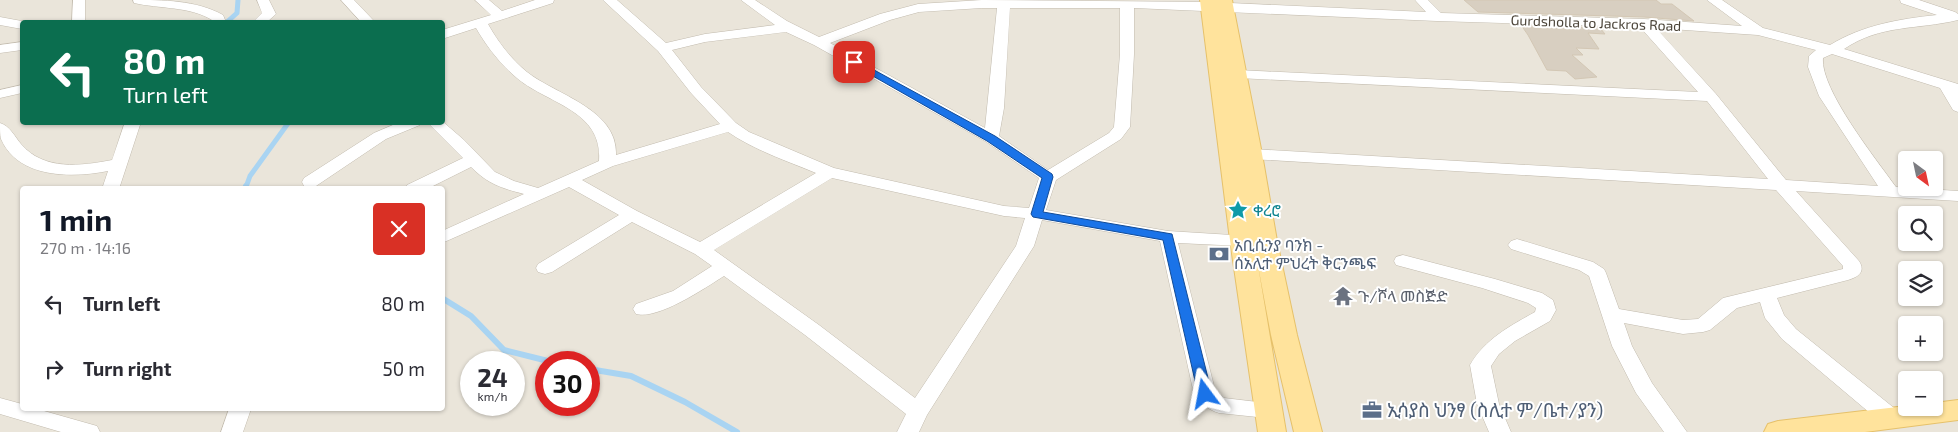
<!DOCTYPE html>
<html lang="en">
<head>
<meta charset="utf-8">
<style>
	body { margin:0; font-family:"Exo 2","Noto Sans Ethiopic",sans-serif; background:#f7f7f7; color:#2b2b33; height:100vh; display:flex; flex-direction:column; font-size:19px; white-space:nowrap }
	* { box-sizing:border-box; margin:0 }
	p { font-size:16px; color:#7c7c81 }
	.icon { flex:none; width:28px; height:28px; fill:none; stroke:currentColor; stroke-width:2; stroke-linecap:round; stroke-linejoin:round }
	.map { position:relative; flex:1; overflow:hidden }
	.panel { position:absolute; left:20px; top:186px; width:425px; height:225px; display:flex; flex-direction:column; background:#fff; border-radius:5px; box-shadow:0 1px 4px #0004 }
	.panel>* { flex:none }
	.hud { position:absolute; left:20px; top:20px; width:425px; height:105px; border-radius:5px; box-shadow:0 1px 4px #0004; background:#0b6e4f; color:#fff; overflow:hidden }
	.needle { width:32px; rotate:147deg }
	.fabs { position:absolute; left:1898px; top:151px; display:grid; gap:10px }
	.fabs a { display:grid; place-items:center; width:45px; height:45px; border-radius:5px; background:#fff; box-shadow:0 1px 4px #0004; font-size:25px }
	.speed { position:absolute; left:460px; top:351px; display:flex; gap:10px; font-size:25px; font-weight:700; text-align:center }
	.speed>* { display:grid; place-content:center; width:65px; height:65px; border-radius:50%; background:#fff; box-shadow:0 1px 4px #0004; line-height:1 }
	.speed small { font-size:12px; font-weight:400 }
	.speed .limit { border:8px solid #d22; background:#fff; color:#111 }
	.pin { position:absolute; display:grid; place-items:center; width:42px; height:42px; color:#fff; margin:-21px; border-radius:10px; box-shadow:0 2px 8px #0006 }
	.me { position:absolute; width:55px; margin:-28px; rotate:347deg; stroke-linejoin:round; filter:drop-shadow(0 0 4px #0008) }
	.turn { display:flex; align-items:center; gap:18px; height:105px; padding:0 20px; font-size:22px }
	.turn .icon { width:65px; height:65px; stroke-width:2.5 }
	.turn b { display:block; font-size:35px; line-height:42px }
	.round { display:grid; place-items:center; flex:none; width:52px; height:52px; border-radius:5px; background:#f7f7f7 }
	.headline { display:flex; align-items:center; justify-content:space-between; height:85px; padding:0 20px }
	h1 { font-size:30px; font-weight:700; line-height:38px; color:#111827 }
	ul { padding:0; list-style:none }
	li { display:flex; align-items:center; gap:15px; height:65px; padding:0 20px }
	li div { flex:1 }
	li b { display:block; font-size:19px }
	li em { font-style:normal }
	.map>svg:first-child { display:block }
	.residential { fill:#eae5da; fill-rule:evenodd }
	.lines { fill:none; stroke-linecap:round; stroke-linejoin:round }
	.stream-far1 { stroke:#a9d4f2; stroke-width:5 }
	.stream { stroke:#a9d4f2; stroke-width:6 }
	.building { fill:#d8cfc1; stroke:#d3c7b4 }
	.minor-casing { stroke:#c2bbae; stroke-width:1 }
	.major-casing { stroke:#e6c16a; stroke-width:2 }
	.minor { fill:#fff; fill-rule:evenodd }
	.major { fill:#ffe39c; fill-rule:evenodd }
	.route { fill:#1a73e8; stroke:#114b97 }
	.labels { text-anchor:middle; stroke-width:4; stroke-linejoin:round; paint-order:stroke }
	.far-street-label { font-size:14px; fill:#4b4439; stroke:#fff }
	.culture-label { font-size:16px; fill:#0d838f; stroke:#fff; text-anchor:start }
	.service-label { font-size:16px; fill:#4e5e75; stroke:#fff; text-anchor:start }
	.worship-label { font-size:16px; fill:#5b616d; stroke:#fff; text-anchor:start }
	.near-service-label { font-size:19px; fill:#4e5e75; stroke:#fff; text-anchor:start }
</style>
</head>
<body>
<div class="map">
<svg width="1958" height="432" viewBox="0 0 1958 432">
	<rect width="100%" height="100%" fill="#f6f3ec"/>
	<path class="residential" d="M0,0H1958V432H0ZM22,22H442V122H22ZM1906,160H1934V188H1906ZM22,189H442V409H22ZM1906,215H1934V242H1906ZM1906,270H1934V298H1906ZM1906,325H1934V352H1906ZM471,362H514V405H471ZM546,362H589V405H546ZM1906,380H1934V408H1906Z"/>
	<g class="lines">
		<path class="stream-far1" d="M227,22L237,13L238,0
			M246,187L250,176L289,122"/>
		<path class="stream" d="M245,189L246,186
			M442,298L471,316L504,350L552,362
			M589,369L631,376L685,402L737,432"/>
	</g>
	<path class="building" d="M1464,0H1656L1661,4H1672L1694,21L1644,17L1478,12Z
		M1521,25L1600,28L1605,34L1588,33L1599,49L1576,48L1583,55H1572L1597,77L1575,79L1566,71L1547,70L1528,35Z"/>
	<g class="lines">
		<defs>
			<path id="minor" d="M73,0H85V22H72Z
				M133,0C163,0 196,0 223,15L226,22H213L212,20C189,6 160,9 134,3Z
				M257,0H269L276,14L267,22H253L262,13Z
				M341,0H354L375,22H361Z
				M475,0H489L502,11L535,0H554L553,3L488,24C498,42 511,59 527,72C556,95 618,109 616,155L720,124L691,93L658,51L603,0H617L666,43L705,34L775,25L741,0H755L787,21L819,37L880,14L918,4L982,0L1209,2L1426,12L1415,0H1428L1441,13L1644,19L1742,26L1707,0H1722L1763,28L1830,45C1863,25 1899,19 1937,15L1901,3L1900,0H1919L1955,12L1958,14V20C1917,30 1881,24 1844,49L1958,84V112L1953,110L1940,88L1832,54L1823,58C1820,89 1876,159 1896,187L1958,191V201L1796,191L1859,261C1866,272 1858,277 1848,280L1777,298L1784,315L1796,329L1899,412L1902,418L1899,424L1891,426L1883,424L1782,339L1765,318L1760,302L1737,308L1710,330L1703,332L1683,334L1624,323L1632,346L1652,383L1687,432H1664L1636,393L1612,346L1589,276L1579,270L1511,249L1508,245L1511,241L1517,239L1593,262L1604,269L1606,273L1619,309L1683,320L1698,319L1723,298L1843,269V266L1776,190L1252,159L1246,157L1244,154L1246,151L1252,149L1768,179L1707,101L1238,78L1233,77L1231,74L1233,71L1238,70L1698,92L1640,27L1437,21L1134,8V54L1130,127L1121,139L1056,180L1046,210L1168,231L1248,236L1251,240L1248,244L1242,246L1178,243L1215,390L1224,398L1275,404L1278,410L1275,416L1267,418L1219,413C1209,410 1200,403 1194,394L1160,241L1042,220L1034,246L927,415L919,432H897L906,414L805,335L724,276C705,288 658,320 636,314L633,309L636,304L673,291L712,266L695,254L632,222L552,272L545,274L538,272L536,268L538,264L619,215L569,187L442,243V231L524,194C501,188 488,184 471,167L427,189H405L407,185L463,158L427,122L442,121L464,140L495,172L514,181L538,188L599,161C603,111 549,104 518,79C501,65 487,47 476,28L442,39V30L491,15ZM982,8H997L985,128L830,43L890,20L919,12ZM1010,8H1120V54L1114,127L1109,133L1048,170L999,136L1004,108ZM1656,28L1758,35L1816,50L1809,56L1808,67L1819,96L1878,186L1786,180L1716,94ZM786,32L814,45L985,141L1039,178L1029,208L1004,206L834,168L749,132L736,123L701,87L672,50L705,42ZM728,132C754,150 787,161 816,173L700,242L637,211L582,180L613,166ZM832,178L1004,216L1025,218L1016,246L915,398L819,325L714,250Z
				M0,17L27,22H22V29L0,25Z
				M22,42V50L0,53V45Z
				M22,85V93L0,98V90Z
				M125,122H141L119,189H102L108,171C73,178 18,179 1,139C0,135 0,128 0,123C10,126 15,137 21,144C44,171 81,166 112,160Z
				M400,122H422L420,125L386,139L316,186H304L302,182L304,178L374,133Z
				M1403,255L1495,279L1542,293L1553,300L1556,310L1550,321L1515,341L1499,354L1491,366L1499,404L1511,432H1489L1477,404L1470,365C1485,339 1510,326 1535,312L1536,308L1528,303L1482,288L1396,265L1394,261L1396,257Z
				M0,398L22,404V409H37L97,426L100,432H61L0,414Z
				M229,409H251L243,432H221Z"/>
			<path id="major" d="M1200,0H1232L1262,154L1277,241L1297,335L1322,432H1294L1271,335L1257,260L1286,432H1258L1230,240Z
				M1958,400V420L1865,432H1764L1768,424L1778,421L1906,406V408H1934V403Z"/>
		</defs>
		<use href="#minor" class="minor-casing"/>
		<use href="#major" class="major-casing"/>
		<use href="#minor" class="minor"/>
		<use href="#major" class="major"/>
	</g>
	<path class="route" d="M854,59L995,136L1052,174L1053,177L1043,212L1172,234L1212,394L1210,398H1200L1198,394L1163,240L1033,217L1031,214L1042,178L987,141L850,63L849,62Z"/>
	<defs>
		<symbol id="sight-bare" viewBox="-9 -9 18 18"><path d="M0-6L1.8-2.2L6-1.7L2.9 1.2L3.7 5.4L0 3.3L-3.7 5.4L-2.9 1.2L-6-1.7L-1.8-2.2Z" fill="#0f9aa8" stroke="#fff" stroke-width="2.5" paint-order="stroke"/></symbol>
		<symbol id="bank-bare" viewBox="-9 -9 18 18"><path d="M-6-4H6V4H-6ZM0-2.3a2.3 2.3 0 1 0 0 4.6a2.3 2.3 0 1 0 0-4.6Z" fill="#5c6f8a" stroke="#fff" stroke-width="2.5" paint-order="stroke"/></symbol>
		<symbol id="temple-bare" viewBox="-9 -9 18 18"><path d="M0-6L5-2H3V0L6.5 2.5H4V6H1.5V3h-3V6H-4V2.5H-6.5L-3 0V-2H-5Z" fill="#6b7280" stroke="#fff" stroke-width="2.5" paint-order="stroke"/></symbol>
		<symbol id="office-bare" viewBox="-9 -9 18 18"><path d="M-6-3h4V-5.5h4V-3h4V5H-6ZM-1-4.5V-3h2v-1.5ZM-6 0V1H6V0Z" fill="#5c6f8a" stroke="#fff" stroke-width="2.5" paint-order="stroke"/></symbol>
	</defs>
	<g fill-rule="evenodd">
		<use href="#sight-bare" x="1224" y="196" width="28" height="28"/>
		<use href="#bank-bare" x="1205" y="240" width="28" height="28"/>
		<use href="#temple-bare" x="1329" y="282" width="28" height="28"/>
		<use href="#office-bare" x="1358" y="396" width="28" height="28"/>
	</g>
	<g class="labels">
		<g class="far-street-label">
			<text transform="translate(1596 23) rotate(2)" y="5">Gurdsholla to Jackros Road</text>
		</g>
		<g class="culture-label">
			<text x="1253" y="216">ቀረሮ</text>
		</g>
		<g class="service-label">
			<text x="1234" y="251">አቢሲንያ ባንክ -<tspan x="1234" dy="18">ሰአሊተ ምህረት ቅርንጫፍ</tspan></text>
		</g>
		<g class="worship-label">
			<text x="1358" y="302">ጉ/ሾላ መስጅድ</text>
		</g>
		<g class="near-service-label">
			<text x="1387" y="417">ኢሳያስ ህንፃ (ስሊተ ም/ቤተ/ያን)</text>
		</g>
	</g>
</svg>
<div class="fabs">
<a><svg class="needle" viewBox="-14 -14 28 28"><path d="M0-13l5 13h-10z" fill="#e53935"/><path d="M0 13l5-13h-10z" fill="#7c7c81"/></svg></a>
<a><svg class="icon" aria-label="search" viewBox="0 0 24 24"><circle cx="10" cy="10" r="6"/><path d="M15 15l6 6"/></svg></a>
<a><svg class="icon" aria-label="layers" viewBox="0 0 24 24"><path d="M12 4l9 5-9 5-9-5zM3 14l9 5 9-5"/></svg></a>
<a>+</a>
<a>−</a>
</div>
<div class="speed"><div>24<small>km/h</small></div><div class="limit">30</div></div>
<div class="pin" style="left:854px;top:62px;background:#d93025"><svg class="icon" aria-label="arrive" viewBox="0 0 24 24"><path d="M6 21V4h12l-3 4 3 4H6"/></svg></div>
<svg class="me" style="left:1205px;top:394px" viewBox="-20 -20 40 40"><path d="M0-17L14 15 0 8-14 15z" fill="#1a73e8" stroke="#fff" stroke-width="4"/></svg>
<div class="hud">
<div class="turn"><svg class="icon" aria-label="left" viewBox="0 0 24 24"><path d="M17 20v-9H6M10 6l-5 5 5 5"/></svg><div><b>80 m</b>Turn left</div></div>
</div>
<section class="panel">
<div class="headline"><div><h1>1 min</h1><p>270 m · 14:16</p></div><a class="round" style="background:#d93025;color:#fff"><svg class="icon" aria-label="close" viewBox="0 0 24 24"><path d="M6 6l12 12M18 6L6 18"/></svg></a></div>
<ul>
<li><svg class="icon" aria-label="left" viewBox="0 0 24 24"><path d="M17 20v-9H6M10 6l-5 5 5 5"/></svg><div><b>Turn left</b></div><em>80 m</em></li>
<li><svg class="icon" aria-label="right" viewBox="0 0 24 24"><path d="M7 20v-9h11M14 6l5 5-5 5"/></svg><div><b>Turn right</b></div><em>50 m</em></li>
</ul>
</section>
</div>
</body>
</html>
